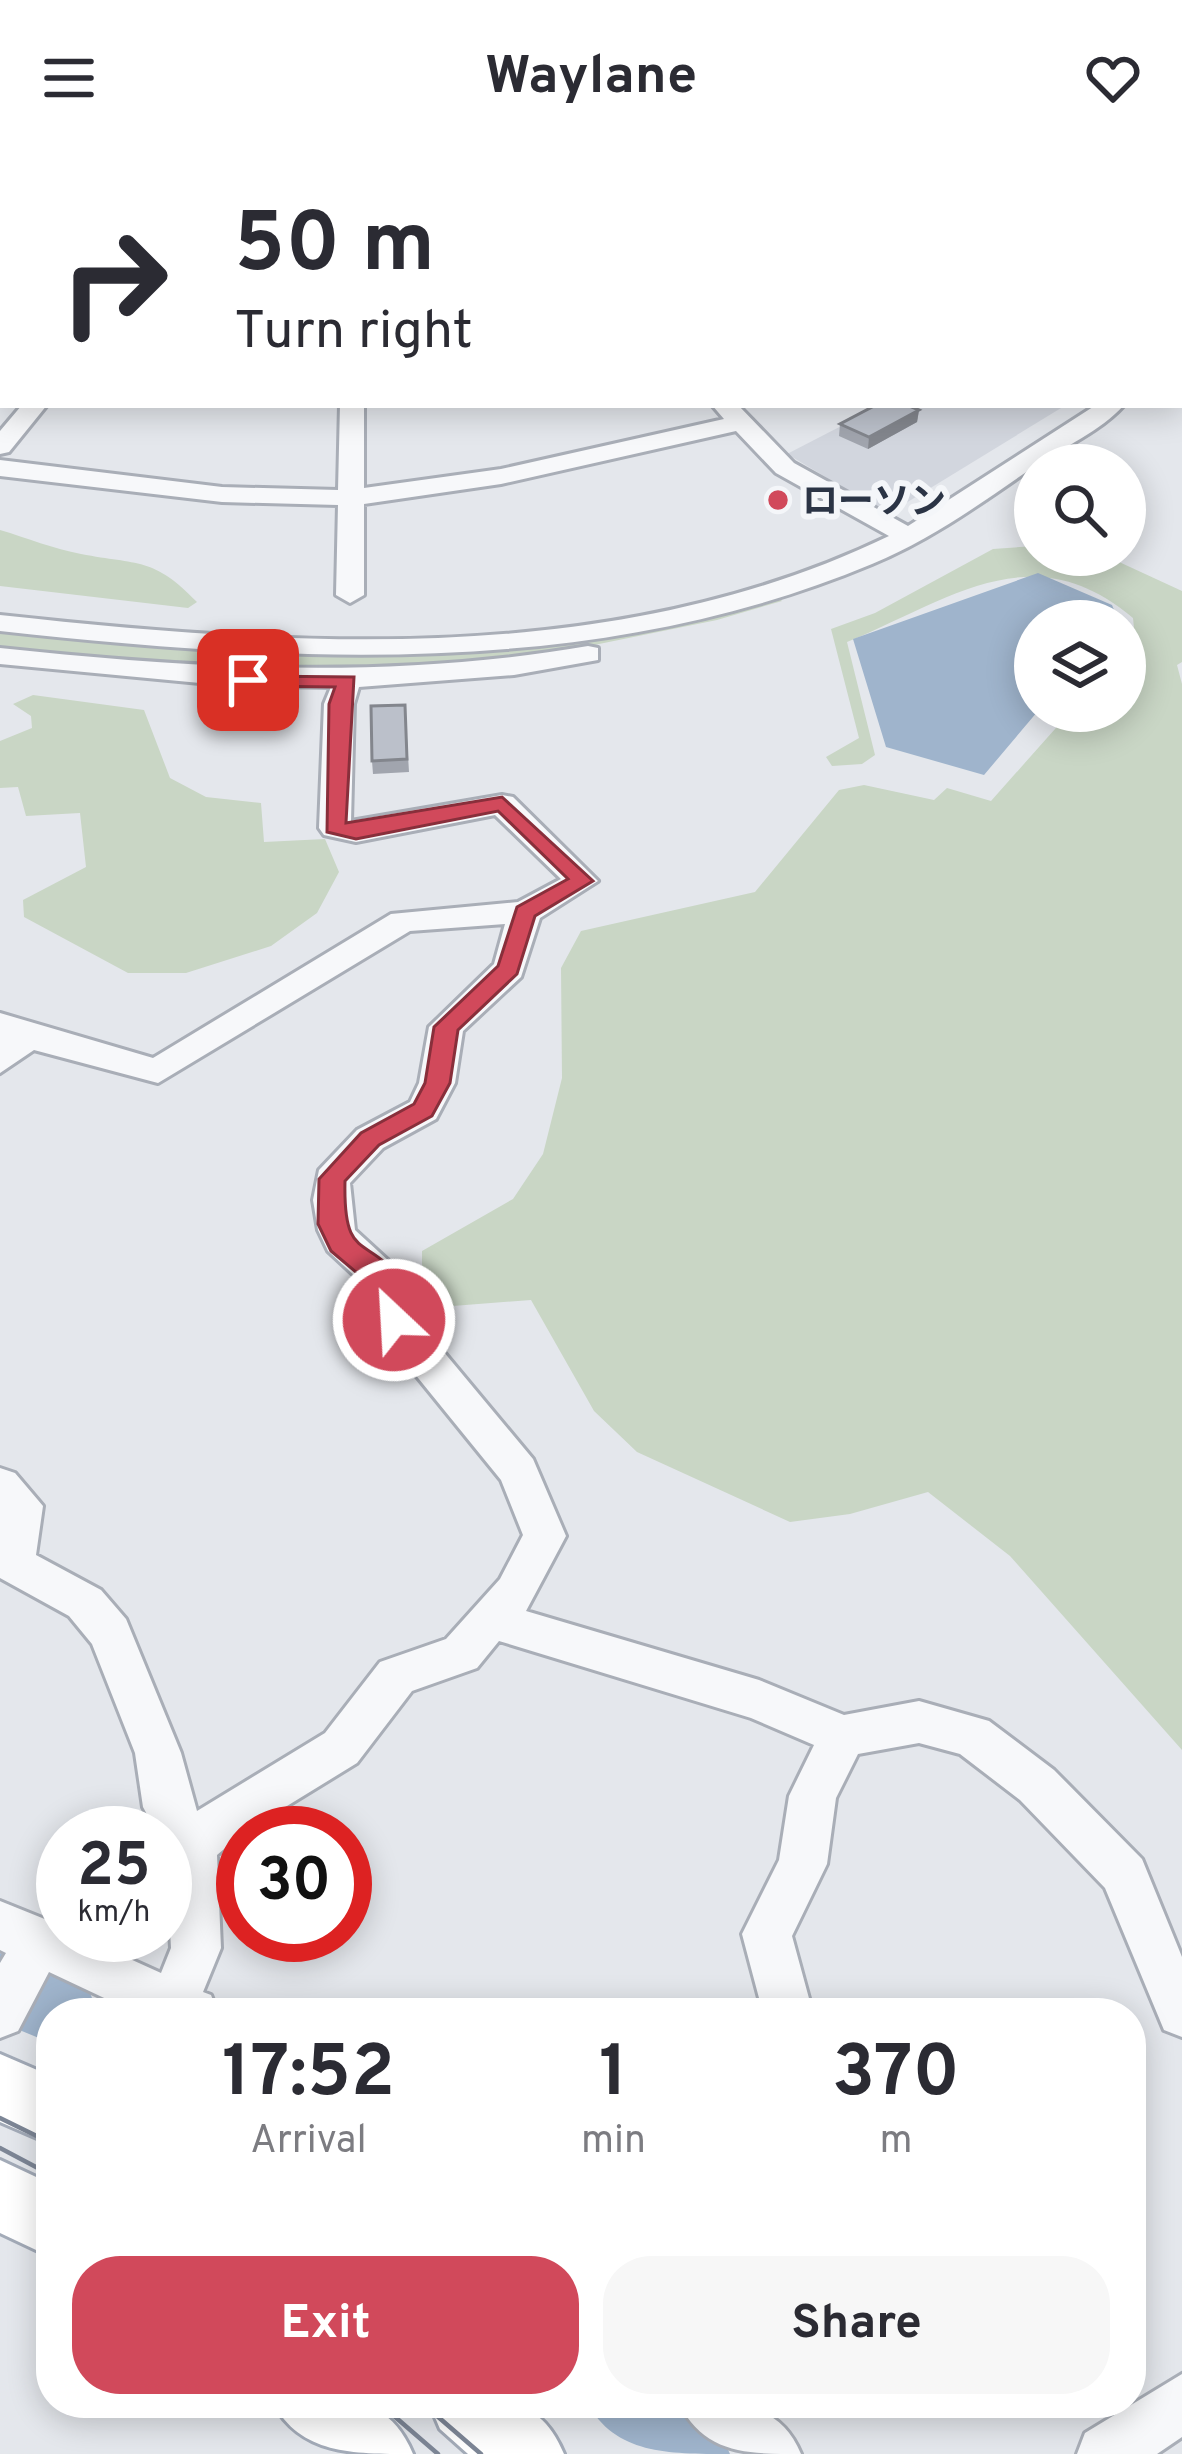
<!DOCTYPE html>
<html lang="en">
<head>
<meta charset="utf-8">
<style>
	body { margin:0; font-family:Overpass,"Noto Sans JP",sans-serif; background:#f7f7f7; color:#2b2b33; height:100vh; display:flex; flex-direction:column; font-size:45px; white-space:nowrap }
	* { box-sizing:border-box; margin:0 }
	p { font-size:39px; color:#7c7c81 }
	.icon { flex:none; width:66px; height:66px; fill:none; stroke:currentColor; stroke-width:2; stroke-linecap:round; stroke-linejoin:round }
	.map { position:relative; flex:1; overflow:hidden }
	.panel { position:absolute; left:36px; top:1842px; width:1110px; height:420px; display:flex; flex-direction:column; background:#fff; border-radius:48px; box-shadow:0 6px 30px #0003 }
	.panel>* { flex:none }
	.top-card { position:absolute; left:0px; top:0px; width:1182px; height:252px; box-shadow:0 6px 30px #0003; background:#fff; color:#2b2b33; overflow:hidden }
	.controls { position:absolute; left:1014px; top:288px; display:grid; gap:24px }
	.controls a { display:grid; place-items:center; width:132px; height:132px; border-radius:50%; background:#fff; box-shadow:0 6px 30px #0003; font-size:60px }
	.speed { position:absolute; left:36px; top:1650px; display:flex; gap:24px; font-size:60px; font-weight:700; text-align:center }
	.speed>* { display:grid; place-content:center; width:156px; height:156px; border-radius:50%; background:#fff; box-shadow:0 6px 30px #0003; line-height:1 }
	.speed small { font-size:30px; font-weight:400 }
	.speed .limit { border:18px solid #d22; background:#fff; color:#111 }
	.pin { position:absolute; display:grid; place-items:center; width:102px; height:102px; color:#fff; margin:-51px; border-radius:24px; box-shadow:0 6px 18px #0006 }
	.me { position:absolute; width:132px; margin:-66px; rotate:335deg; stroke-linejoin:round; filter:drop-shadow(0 0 9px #0008) }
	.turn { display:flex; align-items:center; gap:42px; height:252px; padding:0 36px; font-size:54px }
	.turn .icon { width:156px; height:156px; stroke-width:2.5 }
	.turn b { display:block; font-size:84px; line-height:102px }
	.eta { display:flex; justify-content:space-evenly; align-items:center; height:204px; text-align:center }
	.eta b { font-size:72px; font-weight:700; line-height:84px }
	.cta { display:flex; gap:24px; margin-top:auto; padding:24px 36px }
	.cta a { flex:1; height:138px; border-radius:48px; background:#d1495b; color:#fff; font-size:48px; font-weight:700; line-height:138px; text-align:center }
	.cta a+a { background:#f7f7f7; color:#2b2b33 }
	header { display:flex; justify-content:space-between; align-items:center; height:156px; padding:0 36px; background:#fff; font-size:54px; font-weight:700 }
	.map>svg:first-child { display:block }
	.built { fill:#d2d6de }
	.green { fill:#c9d6c5 }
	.water { fill:#9fb4cc }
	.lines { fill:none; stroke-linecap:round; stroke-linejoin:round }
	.river { fill:#9fb4cc; fill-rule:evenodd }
	.minor-casing { stroke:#a9aeb7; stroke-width:6 }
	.major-casing { stroke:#a3abb8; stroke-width:6 }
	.minor { fill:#f7f8fa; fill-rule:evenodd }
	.major { fill:#fff; fill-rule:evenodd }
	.tram { stroke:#7d8696; stroke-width:4.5 }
	.wall { fill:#a1a5ae }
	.shaded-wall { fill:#83868d }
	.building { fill:#bbc0ca; stroke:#83868d; stroke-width:3 }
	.route { fill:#d1495b; stroke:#882f3b; stroke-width:3 }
	.poi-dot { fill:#d1495b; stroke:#f4f6f9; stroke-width:4.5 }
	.labels { text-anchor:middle; stroke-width:12; stroke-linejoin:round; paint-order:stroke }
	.far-poi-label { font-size:36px; font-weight:bold; fill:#2b3445; stroke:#f4f6f9; text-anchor:start }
</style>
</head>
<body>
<header><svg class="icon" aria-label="menu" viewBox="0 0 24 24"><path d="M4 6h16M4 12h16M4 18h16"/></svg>Waylane<svg class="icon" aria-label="heart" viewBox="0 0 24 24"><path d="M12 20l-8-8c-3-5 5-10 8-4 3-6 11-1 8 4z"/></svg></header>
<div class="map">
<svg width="1182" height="2298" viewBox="0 0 1182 2298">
	<rect width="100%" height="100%" fill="#e4e7ec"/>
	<path class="built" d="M882,249H1066L888,358L787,298Z"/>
	<path class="green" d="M0,374C27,382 54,393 81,398C138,409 154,401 197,446L188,452L0,430Z
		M1035,390V399H1104L1182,435V506L1177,509L1182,528V1594L1010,1400L928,1336L850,1358L790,1366L637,1296L594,1255L531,1144L440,1151L422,1122V1095L513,1043L543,998L562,922L561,812L581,775L755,736L839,634L864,629L934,644L947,632L991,645L1071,555H1125V494L1135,482L1133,462C1032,377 951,443 847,486L875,599L862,608L832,610L826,601L859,582L831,473L875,457L993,393Z
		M778,441L782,445L717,464L540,500L274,521L0,494V474C158,492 313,509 473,495C576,486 677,461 778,441Z
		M33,539L144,554L170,622L206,641L261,647L264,686L325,683L339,716L317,757L271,790L186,817H128L24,761L23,744L86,711L80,657L26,660L18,631L0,632V585L32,572L31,560L13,548Z"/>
	<path class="water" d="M1038,417L1112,449L1117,461L1035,465L1038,555L984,619L886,591L853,483Z"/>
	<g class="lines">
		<path class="river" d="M0,1797L88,1832L98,1857H51V1887L0,1866Z
			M587,2247C651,2247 702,2229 730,2298C666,2298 616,2298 587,2247Z"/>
		<defs>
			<path id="minor" d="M407,0H437L439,3H409Z
				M561,0H587L589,3H563Z
				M617,0H638L640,3H617Z
				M709,0H733L707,3Z
				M3,148V164L0,165V149Z
				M1182,218V233L1179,234V219Z
				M22,249H47L9,296L0,298V275Z
				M340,249H364V332L501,313L724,263L712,249H738L794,307L908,370L1096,249H1124C1101,275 1062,292 1035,310C984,345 931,384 872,408C595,524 292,507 0,475V459C295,491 613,513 889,380L776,317L736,275L501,328L364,348V439L350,447L336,439L338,349L222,346L0,320V304L222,331L338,334Z
				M588,490L598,492V504L514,519L359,531L354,548L351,665L502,639L513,641L598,725L540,762L521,821L463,875L455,927L436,963L383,992L350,1027L355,1074L403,1118L413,1159L533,1303L566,1380L526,1455L759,1524L844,1559L919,1545L989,1565L1054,1614L1142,1703L1182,1801V1881L1164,1874L1105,1732L1020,1644L960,1598L919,1587L858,1598L836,1642L827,1708L792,1780L813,1857H763L742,1778L779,1704L789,1640L814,1589L751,1562L499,1485L477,1512L412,1535L357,1607L243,1677L217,1699L221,1792L203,1836L211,1839L218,1857H136L49,1816L18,1875L0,1882V1807L6,1797L0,1794V1745L57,1768L63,1779H77L161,1817L171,1792L165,1677H157L143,1651L135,1597L92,1488L69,1460L0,1422V1312L15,1317L43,1350L36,1399L101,1434L126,1463L181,1597L197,1655L325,1577L380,1506L446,1483L500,1423L523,1379L501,1324L380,1175L371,1135L328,1095L318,1074L313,1044L319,1014L357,974L410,946L419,927L429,871L494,808L505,768L410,775L158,927L34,894L0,917V857L153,902L391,758L518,746L561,723L495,659L356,686L324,679L319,672L324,548L331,531L221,529L0,508V492C198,513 391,524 588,490Z
				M1182,2218V2281L1157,2298H1077L1085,2277Z
				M679,2247C731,2247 778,2243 801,2298C747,2298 704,2298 679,2247Z"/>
			<path id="major" d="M0,1898L51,1920V1988L0,1966Z
				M0,2004L51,2028V2101L0,2077Z
				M273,2247C335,2247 385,2231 413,2298C351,2298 301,2298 273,2247Z
				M429,2247C491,2247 536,2231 564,2298H468L440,2273Z"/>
		</defs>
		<use href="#minor" class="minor-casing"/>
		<use href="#major" class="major-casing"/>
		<use href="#minor" class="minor"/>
		<use href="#major" class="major"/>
		<path class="tram" d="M0,1962L51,1987
			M0,1992L51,2019
			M379,2247L438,2298
			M422,2247L481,2298"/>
	</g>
	<path class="wall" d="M1058,0H1182V39L1179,38V3H1067Z
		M919,254L917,266L868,293L839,280L840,268Z
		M405,549L409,616L373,618L372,605Z"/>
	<path class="shaded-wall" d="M919,254L917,266L868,293L869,281Z"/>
	<path class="building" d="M726,0H864L873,3H721Z
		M1129,0H1182V16L1179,15V3H1139Z
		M876,249H907L919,254L869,281L840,268Z
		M405,549L407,603L372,605L371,550Z"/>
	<path class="route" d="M241,520L354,521L346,667L502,641L593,725L535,760L517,818L458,874L450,927L432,960L379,989L345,1025C343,1110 369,1076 403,1128L408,1164L394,1174L380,1164L376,1133L331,1095L318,1068L319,1023L361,977L414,948L425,927L434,871L498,810L517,751L568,723L498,655L356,683L327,676L329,548L335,531L248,530L238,524Z"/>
	<circle class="poi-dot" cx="778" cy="344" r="12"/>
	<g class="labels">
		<g class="far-poi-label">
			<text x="802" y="357">ローソン</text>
		</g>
	</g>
</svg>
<div class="controls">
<a><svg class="icon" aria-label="search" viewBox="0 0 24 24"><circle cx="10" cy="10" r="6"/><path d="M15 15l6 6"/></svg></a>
<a><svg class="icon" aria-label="layers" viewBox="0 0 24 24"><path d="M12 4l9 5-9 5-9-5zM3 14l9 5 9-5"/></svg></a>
</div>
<div class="speed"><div>25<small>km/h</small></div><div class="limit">30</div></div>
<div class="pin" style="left:248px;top:524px;background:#d93025"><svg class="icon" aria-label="arrive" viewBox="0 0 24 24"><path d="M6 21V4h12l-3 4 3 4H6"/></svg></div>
<svg class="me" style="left:394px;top:1164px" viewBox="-20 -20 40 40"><circle r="17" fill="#d1495b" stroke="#fff" stroke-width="3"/><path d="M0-11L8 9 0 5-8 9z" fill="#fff"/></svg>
<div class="top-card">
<div class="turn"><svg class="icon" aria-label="right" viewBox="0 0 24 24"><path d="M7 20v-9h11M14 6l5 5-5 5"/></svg><div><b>50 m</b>Turn right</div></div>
</div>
<section class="panel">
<div class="eta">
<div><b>17:52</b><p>Arrival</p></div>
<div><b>1</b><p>min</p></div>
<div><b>370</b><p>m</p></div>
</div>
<div class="cta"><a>Exit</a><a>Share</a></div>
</section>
</div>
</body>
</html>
